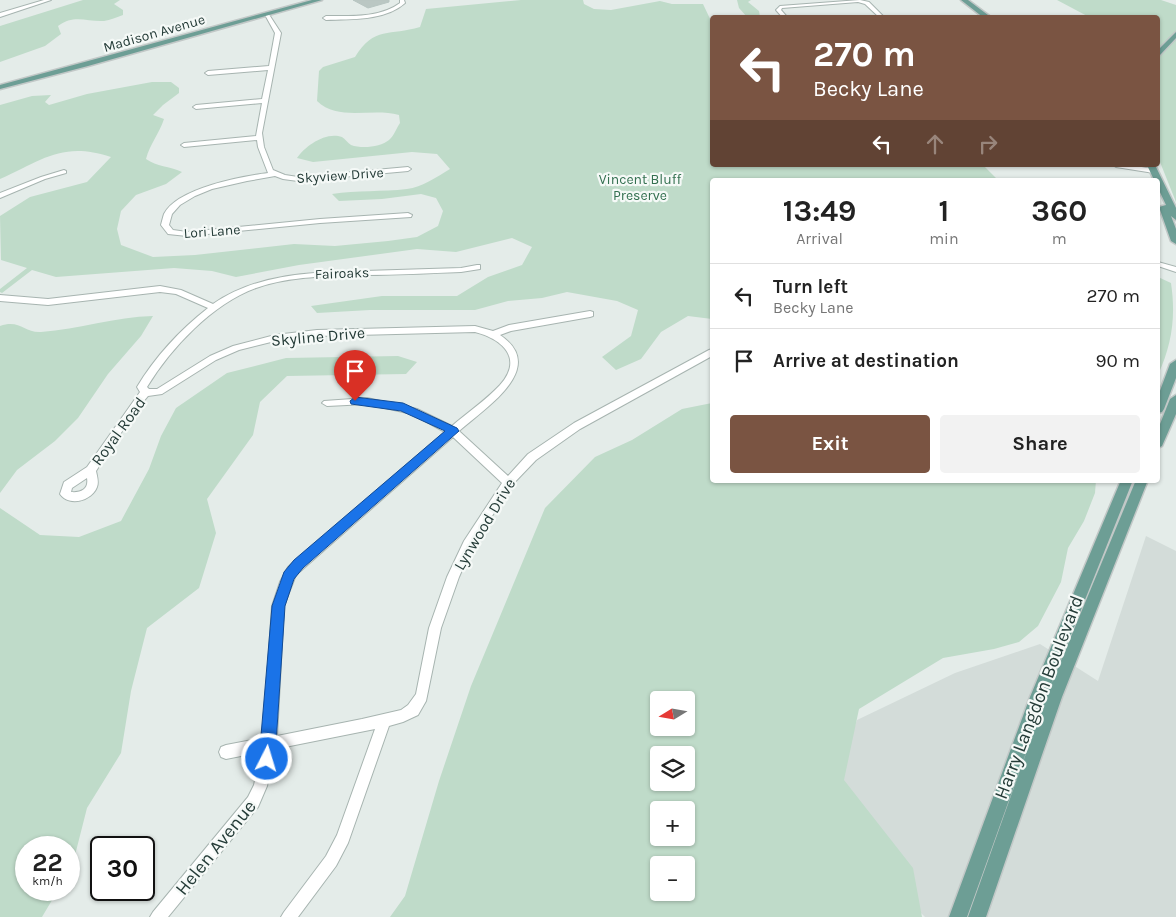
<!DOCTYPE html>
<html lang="en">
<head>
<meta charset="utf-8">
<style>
	body { margin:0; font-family:Karla,sans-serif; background:#f2f2f2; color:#222; height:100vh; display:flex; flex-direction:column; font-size:19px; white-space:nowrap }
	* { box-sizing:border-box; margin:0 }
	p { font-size:16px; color:#767676 }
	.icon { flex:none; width:28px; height:28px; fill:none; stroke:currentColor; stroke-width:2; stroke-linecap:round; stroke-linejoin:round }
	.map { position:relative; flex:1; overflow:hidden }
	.drawer { position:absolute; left:710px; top:178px; width:450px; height:305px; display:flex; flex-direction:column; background:#fff; border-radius:5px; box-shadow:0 1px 4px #0004 }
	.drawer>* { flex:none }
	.top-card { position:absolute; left:710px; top:15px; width:450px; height:152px; border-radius:5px; box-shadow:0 1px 4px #0004; background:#7a5442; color:#fff; overflow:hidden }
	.needle { width:32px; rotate:259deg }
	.fabs { position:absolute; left:650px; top:691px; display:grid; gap:10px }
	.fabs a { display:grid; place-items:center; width:45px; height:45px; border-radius:5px; background:#fff; box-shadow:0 1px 4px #0004; font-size:25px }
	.speed { position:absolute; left:15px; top:836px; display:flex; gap:10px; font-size:25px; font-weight:700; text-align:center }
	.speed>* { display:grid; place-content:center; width:65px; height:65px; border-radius:50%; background:#fff; box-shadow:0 1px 4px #0004; line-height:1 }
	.speed small { font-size:12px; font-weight:400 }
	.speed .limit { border:2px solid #111; border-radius:8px; background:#fff; color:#111 }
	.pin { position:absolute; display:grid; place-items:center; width:42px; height:42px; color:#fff; margin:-51px -21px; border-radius:50% 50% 50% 0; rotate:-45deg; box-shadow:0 0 5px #0007 }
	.pin .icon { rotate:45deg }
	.me { position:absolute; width:55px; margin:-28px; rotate:5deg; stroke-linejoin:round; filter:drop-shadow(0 0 4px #0008) }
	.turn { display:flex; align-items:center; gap:18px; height:105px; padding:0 20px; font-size:22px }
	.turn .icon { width:65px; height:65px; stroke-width:2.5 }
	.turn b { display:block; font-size:35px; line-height:42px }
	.lanes { display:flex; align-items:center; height:48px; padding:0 20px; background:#0003; justify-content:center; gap:25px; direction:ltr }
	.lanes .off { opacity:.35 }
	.eta { display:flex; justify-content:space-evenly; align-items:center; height:85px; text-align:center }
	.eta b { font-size:30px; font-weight:700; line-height:35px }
	.cta { display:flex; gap:10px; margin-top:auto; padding:10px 20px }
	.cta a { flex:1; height:58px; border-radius:5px; background:#7a5442; color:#fff; font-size:20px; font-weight:700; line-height:58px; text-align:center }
	.cta a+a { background:#f2f2f2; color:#222 }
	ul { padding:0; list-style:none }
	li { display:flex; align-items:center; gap:15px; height:65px; padding:0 20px; border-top:1px solid #e0e0e0 }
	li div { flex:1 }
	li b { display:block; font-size:19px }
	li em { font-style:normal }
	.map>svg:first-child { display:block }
	.built { fill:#d3dcd9 }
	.green { fill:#bfdbc9; fill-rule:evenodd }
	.building { fill:#bac7c3; stroke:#b7c5c1 }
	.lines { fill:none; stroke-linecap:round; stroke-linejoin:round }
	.minor-casing { stroke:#a7b4b0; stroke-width:2 }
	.major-casing { stroke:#c2c8c7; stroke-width:3 }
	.minor { fill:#fff; fill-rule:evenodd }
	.major { fill:#6d9e95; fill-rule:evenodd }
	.route { fill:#1a73e8; stroke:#114b97 }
	.labels { text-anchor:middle; stroke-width:4.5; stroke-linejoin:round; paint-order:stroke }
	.far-street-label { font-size:14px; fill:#253c38; stroke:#f5f9f7 }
	.far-park-label { font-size:14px; fill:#337050; stroke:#f5f9f7 }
	.street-label { font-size:16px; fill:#253c38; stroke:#f5f9f7 }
	.near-street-label { font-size:19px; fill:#253c38; stroke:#f5f9f7 }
</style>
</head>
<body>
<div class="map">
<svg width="1176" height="917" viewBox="0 0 1176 917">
	<rect width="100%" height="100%" fill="#e4ece9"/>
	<path class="built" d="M1146,536L1176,551V917H925L908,900L832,792L857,720L955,673L1040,644L1098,681Z"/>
	<path class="green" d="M83,0H120L114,4L123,10V15C117,17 110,20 104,21C87,22 74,14 58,26L61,34L45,46L0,62V26Z
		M521,0H583L584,4L594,9L611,10L660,1L672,4H703L712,23V165H983L998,180H712V319L688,316L661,332L641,359L616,370L602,357L631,336L638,310L617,301L567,292L542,298L508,301L475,310H370L317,313L311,306L382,296H457L488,277L522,265L532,247L512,238L456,252L417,249L299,265L236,277L212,271L174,268L56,277L32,270L2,293L0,292V289L27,268L1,260L0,216L30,197L87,182L111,157C62,141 43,160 0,179V105L32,96L51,95L45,102L49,105L87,94L152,82H171L179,88V93L163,105L153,115L164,119C159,134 150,144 146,159C157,167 169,166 182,172L166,184L136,195L121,211L117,229L121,245L153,257L195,255L294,244L335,246L388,241L417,237L438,226L443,211L436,198L421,194L382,199L339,201L332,194C357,190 382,192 407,189C422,187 437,177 450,169L437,154L412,152L313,162L297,158C305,146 326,131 342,137C345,139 348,143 351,145C362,149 381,147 389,140C394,136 397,127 400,123L399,115C372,107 339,122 317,101L319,71L323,67L355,57C374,26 390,36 420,27L426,9Z
		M737,0H751L748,2L759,11L760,17H747L739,8Z
		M1057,0H1161L1176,5V202L1158,157V18L1089,17Z
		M1158,277L1171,283C1176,317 1172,344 1158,375Z
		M153,316L141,336L108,374L78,418L55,441L17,470L0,493V326C20,319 24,333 41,332C79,329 115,317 153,316Z
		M398,356L417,362L406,374L287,376L260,402L253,435L207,499L216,533L199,588L147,628L131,691L121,753L87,808L73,863L69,871V848H26V890H58L42,917H0V508L40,535L79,537L121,521L149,469L161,436L176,408L227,373L286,358Z
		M712,403V480H1096L1095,493L1084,521L1068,548L1061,582L1038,626L1019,642L994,649L943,658L859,709L844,780L913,868L922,917H390L405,896L439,781L471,686L545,508L595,457L632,440L682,409ZM659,700H686V728H659ZM659,755H686V782H659ZM659,810H686V838H659ZM659,865H686V892H659Z"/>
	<path class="building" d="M353,0H389V2L368,8Z"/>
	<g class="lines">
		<defs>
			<path id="minor" d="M44,0H51L0,17V13Z
				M400,0H404L405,3C385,21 351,19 326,20L323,18L326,16C351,16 380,18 400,3Z
				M860,0L869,2L885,18H880L865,4L858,2L782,8L781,10L788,18H783L776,10L780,6Z
				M264,13H268L281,33L262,133L264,147L273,170L285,175L298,177L408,167L411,169L408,171L298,181L283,179L275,176L247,181L212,189L195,196L180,205L172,214L169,225L173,230L187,232L320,219L408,213L412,215L411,217L320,223L187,236L168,234L161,225C162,221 163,217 164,214C177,188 243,176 268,173L258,147L257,140L184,147L181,145L184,143L256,136L262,103L196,109L193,107L196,105L262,99L268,70L208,75L205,73L208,71L269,66L275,33Z
				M1113,165H1129L1154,169L1157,171L1154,173L1116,167Z
				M64,170L66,171V173L45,179L0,198V193L41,177Z
				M1158,262L1176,267V272L1158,266Z
				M477,265H480V269L461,272C429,273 397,275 365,275C329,276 290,276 256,288C212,304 171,348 147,387L149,389H157L210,356L233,346L275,335L317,330L475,326L493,331L509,325L590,311L593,312V316L590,317L511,331L500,335C549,368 485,408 459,431L508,476L528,454L574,423L709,350L712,349V356L580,429L536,460L512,485L472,547L459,577L441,628L426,701L418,715L403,722L389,726L348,843L336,866L298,917H281L284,912L326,856L337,835L375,729L275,749L267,786L258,807L168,917H150L153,912L248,797L254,785L261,752L226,759L221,757L219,752L221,747L226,745L263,738L272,606L280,582L288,567L445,432L412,414L367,404L327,406L322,403L324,401L367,398L417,409L452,426C467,413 486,400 500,385C524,358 502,339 475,332L317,336L275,341L239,350L216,360L162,394L148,396L136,410L96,471C97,476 99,482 97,487C92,501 69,507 60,494L64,482L87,467L140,392L137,387C155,357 181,329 208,308L176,294L160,292L48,305L0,301V295L48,299L160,286L181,290L213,304C258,273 313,272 365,271C397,270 429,269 461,268ZM453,437L502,483L464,541L447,577L429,628L416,694L408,705L401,710L362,719L277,736L284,606L296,575ZM87,478C89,489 81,493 71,492L72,488Z"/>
			<path id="major" d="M312,0H322L88,66L0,89V85Z
				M961,0H968L992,18H984Z
				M1176,32V38L1160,55L1158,56V50Z
				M1147,165H1155L1176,208V220L1171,216L1176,229V244L1171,241L1159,207L1166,205L1158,188V180H1154Z
				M1176,360V378L1164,409L1162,412L1158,413V396L1170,364Z
				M1176,395V414L1162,446L1158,448V429L1170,399Z
				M1121,480H1133L1046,697L967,917H949L1030,697Z
				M1136,480H1148L1062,697L986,917H968L1046,697Z"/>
		</defs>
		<use href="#minor" class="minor-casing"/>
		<use href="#major" class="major-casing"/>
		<use href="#minor" class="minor"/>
		<use href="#major" class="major"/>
	</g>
	<path class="route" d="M355,397L403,403L457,428L459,431L303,568L294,579L285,606L275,759L272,764L267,767L262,764L259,759L272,606L284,572L294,560L445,431L401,411L351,404L350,401Z"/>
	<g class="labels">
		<g class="far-street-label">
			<text transform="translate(154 33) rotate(-16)" y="5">Madison Avenue</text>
			<text transform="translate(340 175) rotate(-4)" y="5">Skyview Drive</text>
			<text transform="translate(212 231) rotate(-4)" y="5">Lori Lane</text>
			<text transform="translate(342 273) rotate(-2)" y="5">Fairoaks</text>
		</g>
		<g class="far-park-label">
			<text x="640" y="184">Vincent Bluff<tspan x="640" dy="16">Preserve</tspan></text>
		</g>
		<g class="street-label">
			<text transform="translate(318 336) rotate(-5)" y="6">Skyline Drive</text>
			<text transform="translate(118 431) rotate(-54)" y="6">Royal Road</text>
			<text transform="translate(484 524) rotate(-59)" y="6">Lynwood Drive</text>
		</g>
		<g class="near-street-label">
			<text transform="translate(1038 697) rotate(-69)" y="7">Harry Langdon Boulevard</text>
			<text transform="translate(215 847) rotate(-51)" y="7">Helen Avenue</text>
		</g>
	</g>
</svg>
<div class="fabs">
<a><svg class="needle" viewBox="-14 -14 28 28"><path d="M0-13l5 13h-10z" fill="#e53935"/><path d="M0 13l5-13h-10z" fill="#767676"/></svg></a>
<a><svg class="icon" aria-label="layers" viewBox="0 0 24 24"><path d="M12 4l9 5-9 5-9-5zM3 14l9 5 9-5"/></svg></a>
<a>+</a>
<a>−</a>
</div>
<div class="speed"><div>22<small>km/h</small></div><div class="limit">30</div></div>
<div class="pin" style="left:355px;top:401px;background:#d93025"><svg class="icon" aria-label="arrive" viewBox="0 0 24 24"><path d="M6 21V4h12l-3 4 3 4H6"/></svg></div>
<svg class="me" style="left:267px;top:759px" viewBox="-20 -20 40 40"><circle r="17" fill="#1a73e8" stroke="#fff" stroke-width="3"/><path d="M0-11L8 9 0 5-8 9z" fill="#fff"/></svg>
<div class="top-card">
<div class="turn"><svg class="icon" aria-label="left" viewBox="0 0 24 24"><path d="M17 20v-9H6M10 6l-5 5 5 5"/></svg><div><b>270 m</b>Becky Lane</div></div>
<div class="lanes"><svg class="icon" aria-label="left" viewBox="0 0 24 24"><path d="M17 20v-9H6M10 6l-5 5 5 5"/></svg><svg class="icon off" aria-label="ahead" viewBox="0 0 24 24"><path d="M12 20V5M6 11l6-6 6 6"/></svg><svg class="icon off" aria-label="right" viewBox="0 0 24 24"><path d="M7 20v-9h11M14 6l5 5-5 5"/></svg></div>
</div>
<section class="drawer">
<div class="eta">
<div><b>13:49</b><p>Arrival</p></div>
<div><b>1</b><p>min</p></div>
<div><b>360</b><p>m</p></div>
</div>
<ul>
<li><svg class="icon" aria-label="left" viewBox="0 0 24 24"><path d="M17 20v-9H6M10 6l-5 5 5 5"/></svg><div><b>Turn left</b><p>Becky Lane</p></div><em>270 m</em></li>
<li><svg class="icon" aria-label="arrive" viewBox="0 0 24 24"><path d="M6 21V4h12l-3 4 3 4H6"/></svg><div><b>Arrive at destination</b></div><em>90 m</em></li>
</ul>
<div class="cta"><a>Exit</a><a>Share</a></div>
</section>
</div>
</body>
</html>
